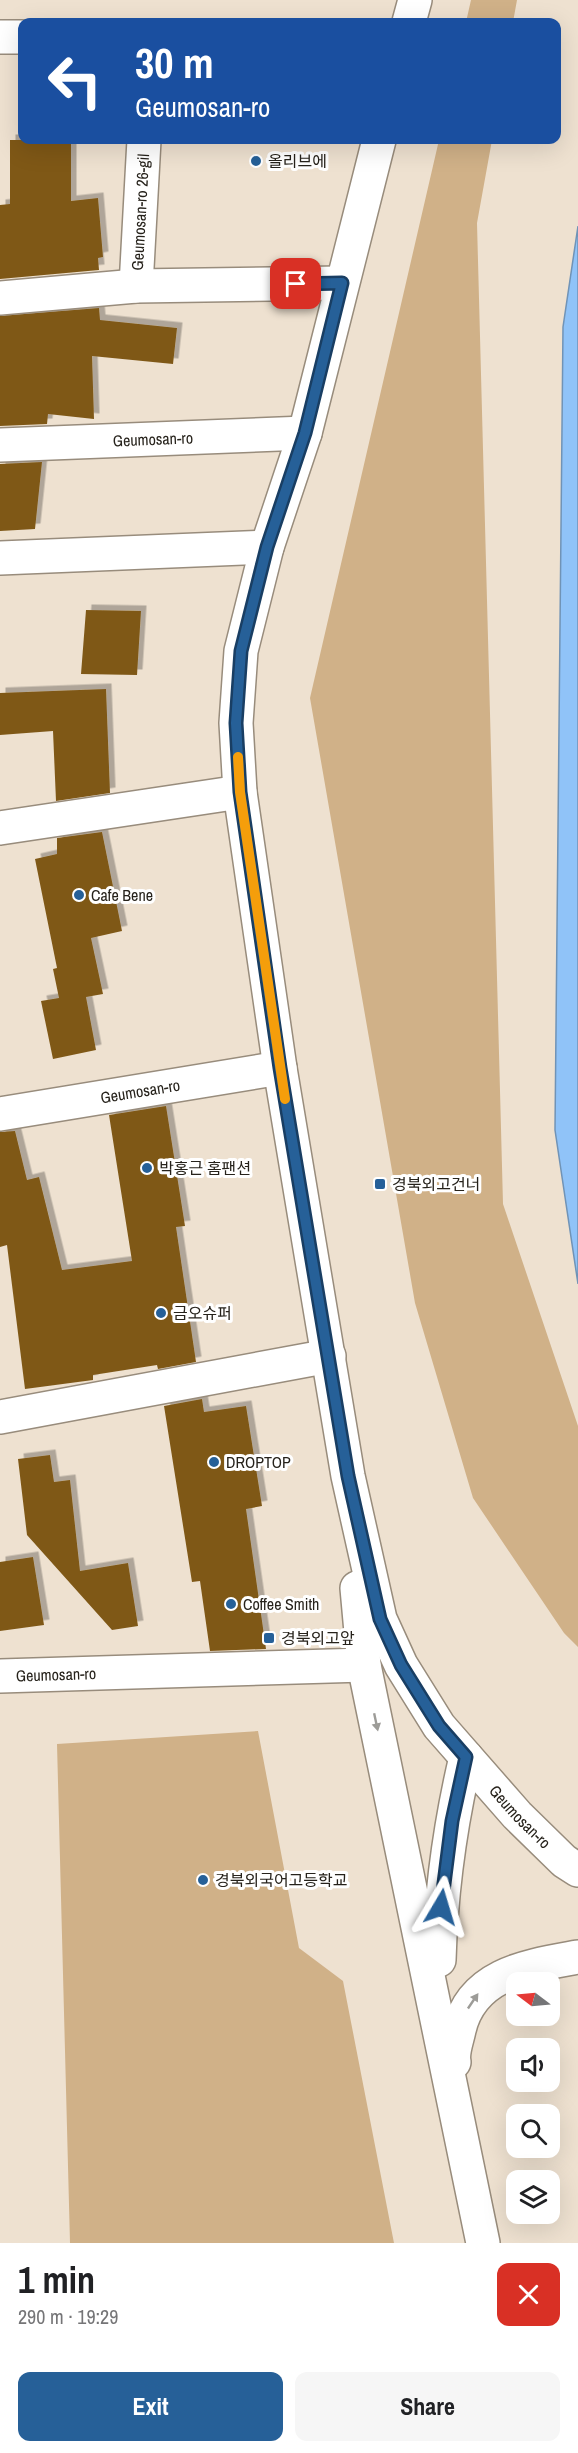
<!DOCTYPE html>
<html lang="en">
<head>
<meta charset="utf-8">
<style>
	body { margin:0; font-family:"Archivo Narrow","Noto Sans KR",sans-serif; background:#f6f6f6; color:#202124; height:100vh; display:flex; flex-direction:column; font-size:22px; white-space:nowrap }
	* { box-sizing:border-box; margin:0 }
	p { font-size:20px; color:#757577 }
	.icon { flex:none; width:33px; height:33px; fill:none; stroke:currentColor; stroke-width:2; stroke-linecap:round; stroke-linejoin:round }
	.map { position:relative; height:2243px; overflow:hidden }
	.side { display:flex; flex-direction:column; background:#fff; flex:1 }
	.side>* { flex:none }
	.banner { position:absolute; left:18px; top:18px; width:543px; height:126px; border-radius:12px; box-shadow:0 6px 24px #0002; background:#1a4fa0; color:#fff; overflow:hidden }
	.needle { width:39px; rotate:286deg }
	.fabs { position:absolute; left:506px; top:1972px; display:grid; gap:12px }
	.fabs a { display:grid; place-items:center; width:54px; height:54px; border-radius:12px; background:#fff; box-shadow:0 6px 24px #0002; font-size:30px }
	.pin { position:absolute; display:grid; place-items:center; width:51px; height:51px; color:#fff; margin:-26px; border-radius:12px; box-shadow:0 3px 9px #0006 }
	.me { position:absolute; width:66px; margin:-33px; rotate:7deg; stroke-linejoin:round; filter:drop-shadow(0 0 4px #0008) }
	.turn { display:flex; align-items:center; gap:21px; height:126px; padding:0 18px; font-size:27px }
	.turn .icon { width:78px; height:78px; stroke-width:2.5 }
	.turn b { display:block; font-size:42px; line-height:51px }
	.round { display:grid; place-items:center; flex:none; width:63px; height:63px; border-radius:12px; background:#f6f6f6 }
	.head { display:flex; align-items:center; justify-content:space-between; height:102px; padding:0 18px }
	h1 { font-size:36px; font-weight:700; line-height:45px }
	.cta { display:flex; gap:12px; margin-top:auto; padding:12px 18px }
	.cta a { flex:1; height:69px; border-radius:12px; background:#266098; color:#fff; font-size:24px; font-weight:700; line-height:69px; text-align:center }
	.cta a+a { background:#f6f6f6; color:#202124 }
	.map>svg:first-child { display:block }
	.green { fill:#d0b188 }
	.water { fill:#90c3f8; stroke:#7093b6; stroke-width:1.5 }
	.building { fill:#7f5817; filter:url(#shadow) }
	.lines { fill:none; stroke-linecap:round; stroke-linejoin:round }
	.minor-casing { stroke:#988c7c; stroke-width:36 }
	.minor { stroke:#fff; stroke-width:33 }
	.oneway { fill:#9d9c98 }
	.route-casing { stroke:#193e63; stroke-width:15 }
	.route { stroke:#266098; stroke-width:10 }
	.slow { stroke:#f59e0b; stroke-width:10 }
	.poi-dot { fill:#266098; stroke:#fff; stroke-width:2 }
	.labels { text-anchor:middle; stroke-width:6; stroke-linejoin:round; paint-order:stroke }
	.poi-label { font-size:16px; fill:#26221b; stroke:#fff; text-anchor:start }
	.street-label { font-size:16px; fill:#26221b; stroke:#fff }
</style>
</head>
<body>
<div class="map">
<svg width="578" height="2243" viewBox="0 0 578 2243">
	<defs>
		<filter id="shadow"><feDropShadow dx="5.5" dy="-5.5" stdDeviation="0" flood-color="#0004"/></filter>
	</defs>
	<rect width="100%" height="100%" fill="#eee1d0"/>
	<path class="green" d="M471,0H517L513,22H466Z
		M439,140H492L477,223L503,1204L578,1426V1647L564,1633L473,1498L415,1303L310,698Z
		M258,1731L299,1948L343,1981L394,2243H70L57,1744Z"/>
	<path class="water" d="M578,226V1284L555,1130L563,327Z"/>
	<path class="building" d="M10,140H71V201L98,198L103,257L98,258L99,270L0,279V205L10,204Z
		M99,308L100,320L177,328L173,364L92,356L94,419L48,414L47,424L0,426V316Z
		M42,462L35,529L0,531V464Z
		M86,610L141,611L137,675L81,674Z
		M106,689L110,793L56,801L53,731L0,735V693Z
		M102,832L122,931L91,938L103,994L86,997L96,1050L53,1059L41,1001L59,998L53,969L57,968L35,859L57,854V838Z
		M166,1106L185,1226L176,1227L196,1362L158,1369L157,1365L93,1375V1380L25,1389L7,1245L0,1247V1132L15,1131L27,1180L39,1177L62,1270L132,1261L109,1115Z
		M202,1399L204,1412L246,1406L262,1506L246,1509L266,1649L210,1651L200,1581L192,1582L164,1406Z
		M50,1455L54,1482L70,1480L80,1571L128,1563L138,1626L112,1630L27,1535L18,1459Z
		M33,1557L44,1625L0,1631V1562Z"/>
	<g class="lines">
		<defs>
			<g id="minor">
				<path d="M409,22L415,0"/>
				<path d="M0,37H22"/>
				<path id="s1" d="M379,140L305,433L267,547L241,651L236,723L240,792L280,1068L348,1476L380,1619L401,1665L439,1726L517,1815L564,1861L578,1870"/>
				<path id="s2" d="M136,286L144,140"/>
				<path d="M0,298L136,286L342,283"/>
				<path id="s3" d="M0,445L305,433"/>
				<path d="M0,558L267,547"/>
				<path d="M0,828L240,792"/>
				<path id="s4" d="M0,1114L280,1068"/>
				<path d="M0,1417L329,1356"/>
				<path d="M357,1588L364,1665L483,2243"/>
				<path id="s5" d="M0,1676L364,1665"/>
				<path d="M439,1960C441,1889 450,1825 466,1757"/>
				<path d="M454,2062C452,2052 457,2040 459,2030C472,1973 529,1966 578,1957"/>
			</g>
		</defs>
		<use href="#minor" class="minor-casing"/>
		<use href="#minor" class="minor"/>
	</g>
	<defs><path id="oneway-solid" d="M-6-.8H1V-3.2L6.5 0L1 3.2V.8H-6Z" transform="scale(1.5)"/></defs>
	<g class="oneway">
		<use href="#oneway-solid" transform="translate(376 1722) rotate(78)"/>
		<use href="#oneway-solid" transform="translate(473 2001) rotate(-56)"/>
	</g>
	<g class="lines">
		<defs>
			<path id="route" d="M296,284L342,283L305,433L267,547L241,651L236,723L240,792L280,1068L348,1476L380,1619L401,1665L439,1726L466,1757L452,1821L441,1907"/>
		</defs>
		<use href="#route" class="route-casing"/>
		<use href="#route" class="route"/>
		<path class="slow" d="M238,757L240,792L285,1099"/>
	</g>
	<g class="poi-dot">
		<circle cx="256" cy="161" r="6"/>
		<circle cx="79" cy="895" r="6"/>
		<circle cx="147" cy="1168" r="6"/>
		<rect x="374" y="1178" width="12" height="12" rx="3"/>
		<circle cx="161" cy="1313" r="6"/>
		<circle cx="214" cy="1462" r="6"/>
		<circle cx="231" cy="1604" r="6"/>
		<rect x="263" y="1632" width="12" height="12" rx="3"/>
		<circle cx="203" cy="1880" r="6"/>
	</g>
	<g class="labels">
		<g class="poi-label">
			<text x="268" y="167">올리브에</text>
			<text x="91" y="901">Cafe Bene</text>
			<text x="159" y="1174">박홍근 홈팬션</text>
			<text x="392" y="1190">경북외고건너</text>
			<text x="173" y="1319">금오슈퍼</text>
			<text x="226" y="1468">DROPTOP</text>
			<text x="243" y="1610">Coffee Smith</text>
			<text x="281" y="1644">경북외고앞</text>
			<text x="215" y="1886">경북외국어고등학교</text>
		</g>
		<g class="street-label">
			<text dy="6" stroke="none"><textPath href="#s2" startOffset="74">Geumosan-ro 26-gil</textPath></text>
			<text dy="6" stroke="none"><textPath href="#s3" startOffset="153">Geumosan-ro</textPath></text>
			<text dy="6" stroke="none"><textPath href="#s4" startOffset="142">Geumosan-ro</textPath></text>
			<text dy="6" stroke="none"><textPath href="#s5" startOffset="56">Geumosan-ro</textPath></text>
			<text dy="6" stroke="none"><textPath href="#s1" startOffset="1754">Geumosan-ro</textPath></text>
		</g>
	</g>
</svg>
<div class="fabs">
<a><svg class="needle" viewBox="-14 -14 28 28"><path d="M0-13l5 13h-10z" fill="#e53935"/><path d="M0 13l5-13h-10z" fill="#757577"/></svg></a>
<a><svg class="icon" aria-label="sound" viewBox="0 0 24 24"><path d="M4 9h4l5-4v14l-5-4H4zM17 9q2 3 0 6"/></svg></a>
<a><svg class="icon" aria-label="search" viewBox="0 0 24 24"><circle cx="10" cy="10" r="6"/><path d="M15 15l6 6"/></svg></a>
<a><svg class="icon" aria-label="layers" viewBox="0 0 24 24"><path d="M12 4l9 5-9 5-9-5zM3 14l9 5 9-5"/></svg></a>
</div>
<div class="pin" style="left:296px;top:284px;background:#d93025"><svg class="icon" aria-label="arrive" viewBox="0 0 24 24"><path d="M6 21V4h12l-3 4 3 4H6"/></svg></div>
<svg class="me" style="left:441px;top:1907px" viewBox="-20 -20 40 40"><path d="M0-17L14 15 0 8-14 15z" fill="#266098" stroke="#fff" stroke-width="4"/></svg>
<div class="banner">
<div class="turn"><svg class="icon" aria-label="left" viewBox="0 0 24 24"><path d="M17 20v-9H6M10 6l-5 5 5 5"/></svg><div><b>30 m</b>Geumosan-ro</div></div>
</div>
</div>
<section class="side">
<div class="head"><div><h1>1 min</h1><p>290 m · 19:29</p></div><a class="round" style="background:#d93025;color:#fff"><svg class="icon" aria-label="close" viewBox="0 0 24 24"><path d="M6 6l12 12M18 6L6 18"/></svg></a></div>
<div class="cta"><a>Exit</a><a>Share</a></div>
</section>
</body>
</html>
